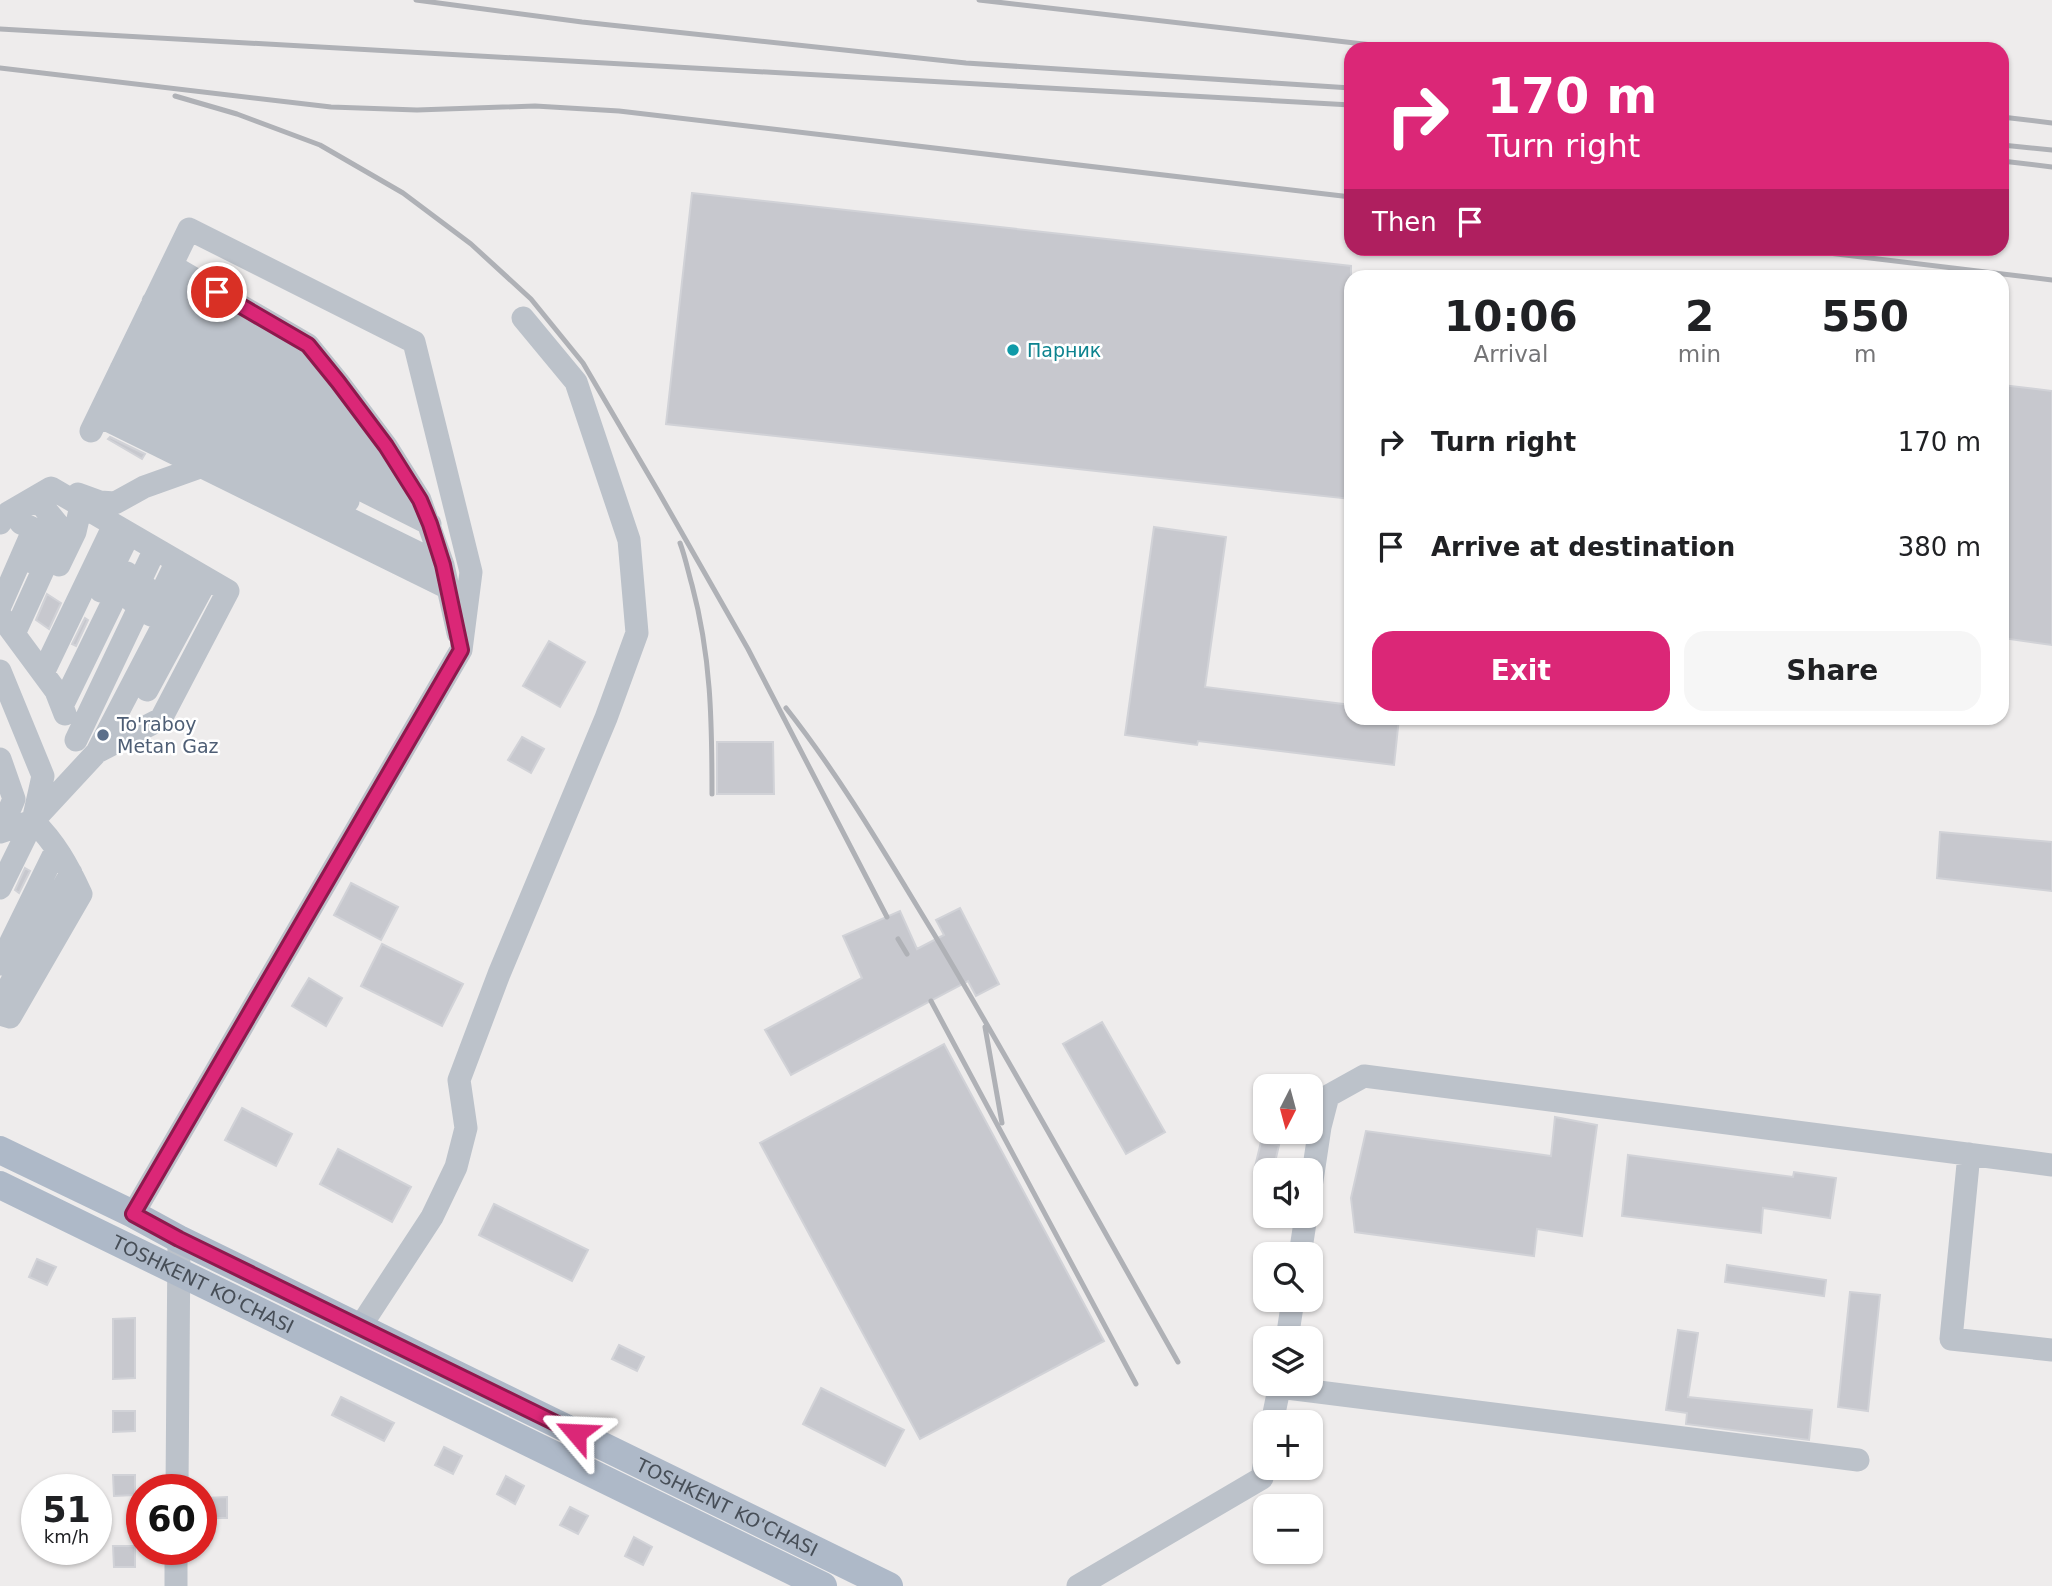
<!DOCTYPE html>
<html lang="en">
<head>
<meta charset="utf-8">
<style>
	body { margin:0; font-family:"DejaVu Sans",sans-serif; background:#f6f6f6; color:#202124; height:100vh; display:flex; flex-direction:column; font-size:26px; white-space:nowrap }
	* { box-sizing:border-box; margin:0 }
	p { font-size:23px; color:#757577 }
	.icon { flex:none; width:38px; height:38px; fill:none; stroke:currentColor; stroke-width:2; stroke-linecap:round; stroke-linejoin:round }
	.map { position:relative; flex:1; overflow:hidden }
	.panel { position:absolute; left:1344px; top:270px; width:665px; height:455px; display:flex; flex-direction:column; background:#fff; border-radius:21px; box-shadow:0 2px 5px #0004 }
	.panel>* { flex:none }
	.banner { position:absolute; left:1344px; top:42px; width:665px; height:214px; border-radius:21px; box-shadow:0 2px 5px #0004; background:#db2777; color:#fff; overflow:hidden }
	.needle { width:46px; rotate:186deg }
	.controls { position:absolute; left:1253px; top:1074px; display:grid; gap:14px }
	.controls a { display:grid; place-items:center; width:70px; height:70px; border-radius:14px; background:#fff; box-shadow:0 2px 5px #0004; font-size:35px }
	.speed { position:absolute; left:21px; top:1474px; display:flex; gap:14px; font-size:35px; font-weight:700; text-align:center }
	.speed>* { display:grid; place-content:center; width:91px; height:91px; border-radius:50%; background:#fff; box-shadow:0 2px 5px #0004; line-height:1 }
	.speed small { font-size:18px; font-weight:400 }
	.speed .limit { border:10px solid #d22; background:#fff; color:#111 }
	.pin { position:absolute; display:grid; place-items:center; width:60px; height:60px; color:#fff; margin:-30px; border:4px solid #fff; border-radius:50%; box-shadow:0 2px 7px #0007 }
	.me { position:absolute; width:77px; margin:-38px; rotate:296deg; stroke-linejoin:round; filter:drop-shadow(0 0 5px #0008) }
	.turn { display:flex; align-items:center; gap:24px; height:147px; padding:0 28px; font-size:32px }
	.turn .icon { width:91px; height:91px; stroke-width:2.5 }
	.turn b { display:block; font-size:49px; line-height:60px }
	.then { display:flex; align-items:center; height:66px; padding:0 28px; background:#0003; gap:14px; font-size:26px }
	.eta { display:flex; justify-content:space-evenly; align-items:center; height:119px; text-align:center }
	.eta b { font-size:42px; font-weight:700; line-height:49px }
	.action { display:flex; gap:14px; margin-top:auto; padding:14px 28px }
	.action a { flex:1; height:80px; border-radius:21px; background:#db2777; color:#fff; font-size:28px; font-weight:700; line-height:80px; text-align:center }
	.action a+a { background:#f6f6f6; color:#202124 }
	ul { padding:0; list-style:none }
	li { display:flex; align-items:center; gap:21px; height:105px; padding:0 28px }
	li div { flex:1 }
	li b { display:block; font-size:26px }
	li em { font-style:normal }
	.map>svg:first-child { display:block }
	.building { fill:#c7c8ce; stroke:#d1d2d7; stroke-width:2 }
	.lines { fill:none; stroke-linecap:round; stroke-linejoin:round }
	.minor { stroke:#bcc2ca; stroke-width:23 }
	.major { stroke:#aeb9c8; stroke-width:28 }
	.rail { stroke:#afb1b6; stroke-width:5 }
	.route-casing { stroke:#8e194d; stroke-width:18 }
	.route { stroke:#db2777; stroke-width:12 }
	.culture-dot { fill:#0f9aa8; stroke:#fff; stroke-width:2.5 }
	.service-dot { fill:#5c6f8a; stroke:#fff; stroke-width:2.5 }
	.labels { text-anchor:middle; stroke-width:5; stroke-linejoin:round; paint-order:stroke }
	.culture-label { font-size:19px; fill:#0d838f; stroke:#fff; text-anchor:start }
	.service-label { font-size:19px; fill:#4e5e75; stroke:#fff; text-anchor:start }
	.street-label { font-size:19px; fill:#474e57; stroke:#fff }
</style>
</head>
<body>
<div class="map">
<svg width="2052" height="1586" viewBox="0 0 2052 1586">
	<rect width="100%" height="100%" fill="#eeecec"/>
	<path class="building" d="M692,193L1351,266V499L666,424Z
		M2002,385L2052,391V645L2002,638Z
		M110,437L145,454L142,459L108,439Z
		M1154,527L1226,537L1205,687L1351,705V718H1399L1394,765L1198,741L1197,745L1125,735Z
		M47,594L61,603L49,629L36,620Z
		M85,618L88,620L76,646L72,644Z
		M549,641L585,662L560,707L523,686Z
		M522,737L544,749L531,773L508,760Z
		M717,742H773L774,794H717Z
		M1940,832L2052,842V891L1937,878Z
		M25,868L30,871L19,893L15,890Z
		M351,883L398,907L381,940L334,915Z
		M960,908L999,984L976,996L968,981L791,1075L765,1030L862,978L843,936L900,911L917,949L944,935L936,920Z
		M382,944L463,984L442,1026L361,986Z
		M309,978L342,998L326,1026L292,1006Z
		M1102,1022L1165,1132L1126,1154L1063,1044Z
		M944,1044L1104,1341L920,1439L760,1143Z
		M242,1108L292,1134L276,1166L225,1140Z
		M1555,1117L1597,1125L1582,1236L1537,1229L1534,1256L1355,1232L1351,1198L1366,1131L1551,1156Z
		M1261,1142L1279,1145L1273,1171H1254Z
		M338,1149L411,1187L392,1222L320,1184Z
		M1628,1155L1793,1177L1794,1172L1836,1178L1830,1218L1763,1208L1761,1233L1622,1216Z
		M494,1204L588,1250L572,1281L479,1235Z
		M37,1259L56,1267L47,1285L29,1277Z
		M1727,1265L1826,1280L1824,1296L1725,1282Z
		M1850,1292L1880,1295L1868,1411L1838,1407Z
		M135,1318V1378L113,1379V1319Z
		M1678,1330L1698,1333L1688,1397L1812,1410L1809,1440L1686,1424L1687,1413L1666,1410Z
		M619,1345L644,1357L637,1371L612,1359Z
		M821,1388L904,1430L885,1466L803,1424Z
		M341,1397L394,1423L384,1441L332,1415Z
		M113,1411H135V1431L113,1432Z
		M444,1447L462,1456L453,1474L435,1465Z
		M113,1475H135V1495L114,1496Z
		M506,1476L524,1486L515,1504L497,1494Z
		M227,1497V1518H205V1498Z
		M570,1507L588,1516L578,1534L560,1525Z
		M634,1537L652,1547L643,1565L625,1556Z
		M113,1546H135V1567H114Z"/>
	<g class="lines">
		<path class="minor" d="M172,266L308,345L338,382L386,446L420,500L443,565L458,633
			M163,285L326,375
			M153,302L357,410
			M146,318L380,443
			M139,336L401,472
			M129,353L417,498
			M121,369L430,524
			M114,385L348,501
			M106,400L443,565
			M99,416L448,588
			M91,431L189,229L414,342L471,572L461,650L133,1214
			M78,494L100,502L115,503L144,487L200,467
			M0,523L8,513L51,488L228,591L161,719L97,752
			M21,523L38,531L41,541L32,562
			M59,565L75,532L81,506
			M101,591L129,534
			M131,600L155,549
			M0,606L29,540
			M0,615L56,691L65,714
			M151,615L177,561
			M14,634L49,557L59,526L41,504L26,503
			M0,671L43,776L33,821L0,888
			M43,673L114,525
			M147,690L207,579
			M62,706L127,573
			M76,740L148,589
			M0,759L14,799L0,832
			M0,832L33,821L97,752L192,570
			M0,964L56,850
			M0,1003L71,873
			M0,1014L10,1017L81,894C68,866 55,842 33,821
			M1969,1154L1951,1339L2052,1350
			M1311,1187L1320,1127L1328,1096L1364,1076L2052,1165
			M1300,1255L1306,1216
			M360,1327L432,1217L456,1167L466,1128L459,1080L499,974L606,718L637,633L629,540L576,382L523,318
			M1287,1339L1293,1300
			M1279,1387L1858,1460
			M1272,1423L1280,1384
			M177,1489L179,1239
			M176,1586V1549
			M1078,1586L1262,1478L1265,1461"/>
		<g class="major">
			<path id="s1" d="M0,1150L133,1214L179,1239L889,1586"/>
			<path id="s2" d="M0,1185L823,1586"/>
		</g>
		<path class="rail" d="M416,0L582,22L966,63L1351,88
			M979,0L1407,49
			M0,29L1351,105
			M0,68L331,107L417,110L535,106L619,111L1351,197
			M175,96L237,114L320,145L403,193L471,244L531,299L583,363L658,491L748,649L887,917
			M2002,117L2052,123
			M2002,145L2052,150
			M2002,161L2052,167
			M1787,248L2052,280
			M680,543C685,556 688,571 692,585C711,656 712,720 712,794
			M786,708C842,779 887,857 934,934C1018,1075 1097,1219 1178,1362
			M898,939L907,954
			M931,1001L1136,1384
			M985,1027L1002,1123"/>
	</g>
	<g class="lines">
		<defs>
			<path id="route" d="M217,292L308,345L338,382L386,446L420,500L430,524L443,565L461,650L133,1214L179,1239L576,1433"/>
		</defs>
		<use href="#route" class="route-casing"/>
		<use href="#route" class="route"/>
	</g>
	<circle class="culture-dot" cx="1013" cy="350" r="7"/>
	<circle class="service-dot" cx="103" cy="735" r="7"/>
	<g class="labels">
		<g class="culture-label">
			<text x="1027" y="357">Парник</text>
		</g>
		<g class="service-label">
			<text x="117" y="731">To'raboy<tspan x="117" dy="22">Metan Gaz</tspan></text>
		</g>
		<g class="street-label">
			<text dy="7" stroke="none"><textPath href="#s2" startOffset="226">TOSHKENT KO'CHASI</textPath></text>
			<text dy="7" stroke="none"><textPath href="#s1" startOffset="810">TOSHKENT KO'CHASI</textPath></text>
		</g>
	</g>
</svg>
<div class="controls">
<a><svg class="needle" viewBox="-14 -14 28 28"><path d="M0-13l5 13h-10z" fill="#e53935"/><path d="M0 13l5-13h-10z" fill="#757577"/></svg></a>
<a><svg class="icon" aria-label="sound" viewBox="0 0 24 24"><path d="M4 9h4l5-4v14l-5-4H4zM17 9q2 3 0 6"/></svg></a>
<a><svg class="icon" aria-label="search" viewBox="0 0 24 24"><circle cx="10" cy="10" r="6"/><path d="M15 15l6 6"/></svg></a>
<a><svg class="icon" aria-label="layers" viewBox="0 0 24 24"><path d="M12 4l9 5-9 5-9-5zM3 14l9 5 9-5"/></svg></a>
<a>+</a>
<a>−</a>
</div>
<div class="speed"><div>51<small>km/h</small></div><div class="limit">60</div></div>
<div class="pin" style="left:217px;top:292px;background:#d93025"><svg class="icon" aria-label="arrive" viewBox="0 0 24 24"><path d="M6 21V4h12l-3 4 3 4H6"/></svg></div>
<svg class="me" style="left:576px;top:1433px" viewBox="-20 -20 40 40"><path d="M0-17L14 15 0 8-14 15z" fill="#db2777" stroke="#fff" stroke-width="4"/></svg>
<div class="banner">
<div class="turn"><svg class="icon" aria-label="right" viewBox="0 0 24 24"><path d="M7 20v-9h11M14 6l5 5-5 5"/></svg><div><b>170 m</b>Turn right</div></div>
<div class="then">Then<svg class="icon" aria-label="arrive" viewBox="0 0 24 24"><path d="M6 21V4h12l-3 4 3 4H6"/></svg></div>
</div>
<section class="panel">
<div class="eta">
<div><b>10:06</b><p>Arrival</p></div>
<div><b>2</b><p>min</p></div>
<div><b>550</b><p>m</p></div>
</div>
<ul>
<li><svg class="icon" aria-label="right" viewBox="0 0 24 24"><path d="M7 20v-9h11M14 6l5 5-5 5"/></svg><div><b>Turn right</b></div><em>170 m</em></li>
<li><svg class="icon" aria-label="arrive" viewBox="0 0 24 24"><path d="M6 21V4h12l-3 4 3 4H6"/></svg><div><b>Arrive at destination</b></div><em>380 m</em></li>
</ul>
<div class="action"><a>Exit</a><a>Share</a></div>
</section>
</div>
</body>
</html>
